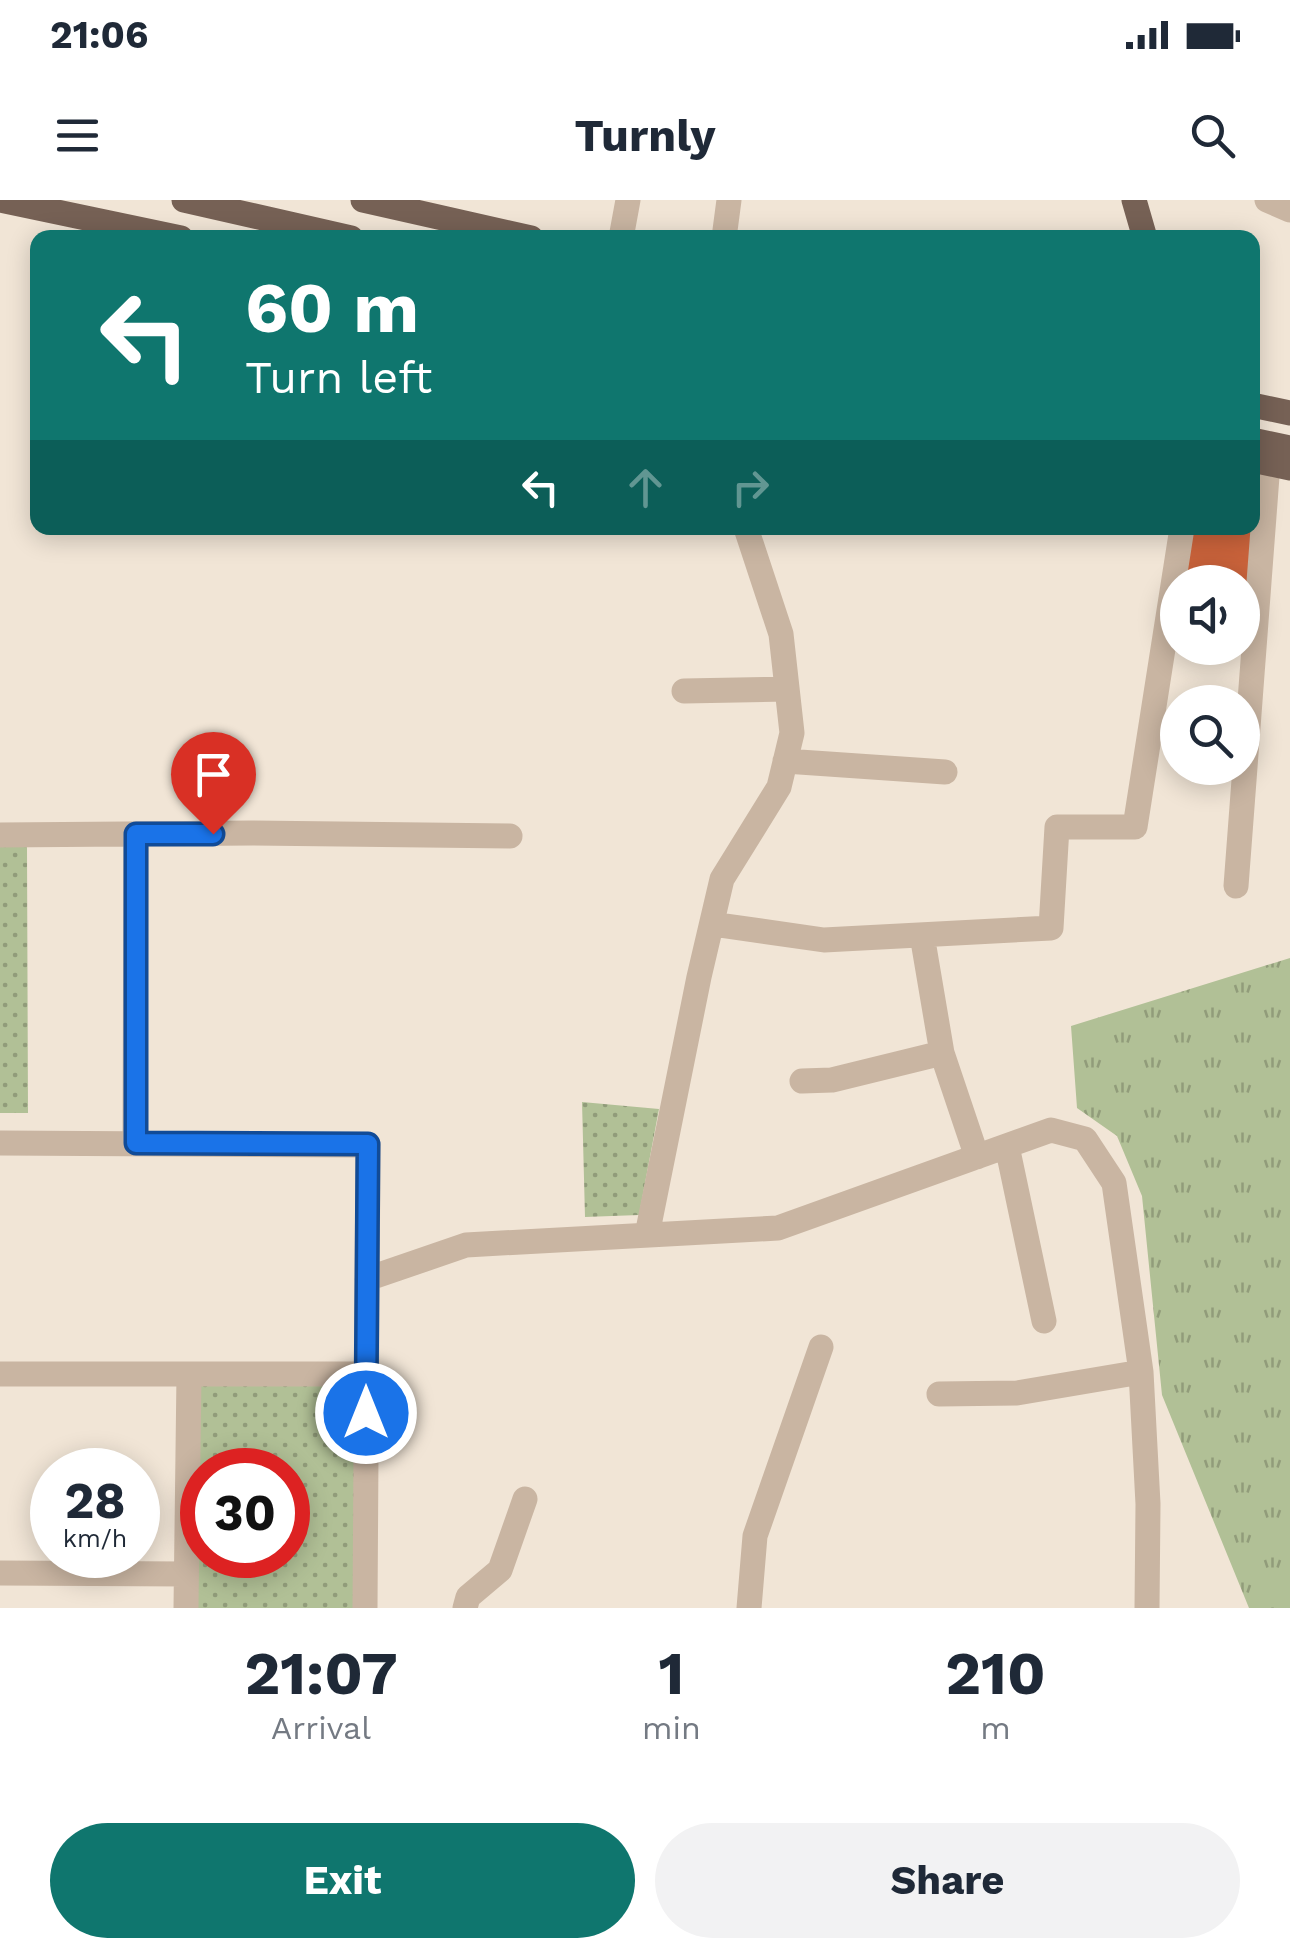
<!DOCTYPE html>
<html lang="en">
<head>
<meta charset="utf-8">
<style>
	body { margin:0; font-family:"Work Sans",sans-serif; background:#f2f2f3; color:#1f2937; height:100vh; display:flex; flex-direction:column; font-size:38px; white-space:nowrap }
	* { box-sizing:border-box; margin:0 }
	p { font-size:32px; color:#747a83 }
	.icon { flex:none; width:55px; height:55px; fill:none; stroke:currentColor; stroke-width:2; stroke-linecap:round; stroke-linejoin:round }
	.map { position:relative; height:1408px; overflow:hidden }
	.details { display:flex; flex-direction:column; background:#fff; flex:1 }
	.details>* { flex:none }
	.banner { position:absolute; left:30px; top:30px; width:1230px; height:305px; border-radius:20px; box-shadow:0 5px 25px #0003; background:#0f766e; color:#fff; overflow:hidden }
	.controls { position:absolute; left:1160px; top:365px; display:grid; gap:20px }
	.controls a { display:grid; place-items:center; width:100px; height:100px; border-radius:50%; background:#fff; box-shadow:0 5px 25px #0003; font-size:50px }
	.speed { position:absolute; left:30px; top:1248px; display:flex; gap:20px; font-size:50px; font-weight:700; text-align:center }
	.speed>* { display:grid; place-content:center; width:130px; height:130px; border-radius:50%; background:#fff; box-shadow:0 5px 25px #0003; line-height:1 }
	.speed small { font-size:25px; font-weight:400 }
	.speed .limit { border:15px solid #d22; background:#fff; color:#111 }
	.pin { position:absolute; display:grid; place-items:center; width:85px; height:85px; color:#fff; margin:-102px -42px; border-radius:50% 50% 50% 0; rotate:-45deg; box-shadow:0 0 10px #0007 }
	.pin .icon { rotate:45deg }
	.me { position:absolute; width:110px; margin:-55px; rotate:0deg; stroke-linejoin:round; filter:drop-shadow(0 0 8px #0008) }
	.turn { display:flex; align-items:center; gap:35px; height:210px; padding:0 50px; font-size:45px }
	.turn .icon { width:130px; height:130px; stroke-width:2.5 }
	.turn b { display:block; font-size:70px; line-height:85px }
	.lanes { display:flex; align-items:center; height:95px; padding:0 50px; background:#0003; justify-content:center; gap:50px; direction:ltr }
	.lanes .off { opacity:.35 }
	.eta { display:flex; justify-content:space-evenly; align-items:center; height:170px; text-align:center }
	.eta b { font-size:60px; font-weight:700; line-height:70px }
	.action { display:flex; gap:20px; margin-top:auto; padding:20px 50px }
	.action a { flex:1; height:115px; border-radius:60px; background:#0f766e; color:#fff; font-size:40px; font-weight:700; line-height:115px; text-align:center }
	.action a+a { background:#f2f2f3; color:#1f2937 }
	.status { display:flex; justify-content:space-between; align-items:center; height:70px; padding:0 50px; background:#fff; direction:ltr }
	.status svg { height:28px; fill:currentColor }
	header { display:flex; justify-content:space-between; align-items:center; height:130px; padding:0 50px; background:#fff; font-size:45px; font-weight:700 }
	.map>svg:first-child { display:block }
	.grass { fill:url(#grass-tufts) }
	.park { fill:url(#park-dots); fill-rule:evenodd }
	.building { fill:#ca633b }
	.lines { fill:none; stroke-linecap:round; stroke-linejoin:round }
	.minor { stroke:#c9b5a2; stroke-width:25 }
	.major { stroke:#766155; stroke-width:25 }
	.route-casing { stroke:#114b97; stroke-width:25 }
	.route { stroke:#1a73e8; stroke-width:18 }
</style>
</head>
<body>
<div class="status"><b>21:06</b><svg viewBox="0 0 49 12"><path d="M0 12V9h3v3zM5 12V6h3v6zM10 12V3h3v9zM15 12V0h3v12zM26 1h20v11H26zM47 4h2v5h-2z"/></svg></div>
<header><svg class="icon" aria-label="menu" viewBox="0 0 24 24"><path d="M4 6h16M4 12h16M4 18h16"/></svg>Turnly<svg class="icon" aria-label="search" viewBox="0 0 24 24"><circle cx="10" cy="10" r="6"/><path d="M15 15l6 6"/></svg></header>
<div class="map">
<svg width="1290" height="1408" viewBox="0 0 1290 1408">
	<defs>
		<pattern id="grass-tufts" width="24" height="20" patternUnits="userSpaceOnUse" patternTransform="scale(2.5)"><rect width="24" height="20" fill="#b1c096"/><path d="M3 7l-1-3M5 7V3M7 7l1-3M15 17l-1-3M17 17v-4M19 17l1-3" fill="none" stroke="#919c7a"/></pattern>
		<pattern id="park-dots" width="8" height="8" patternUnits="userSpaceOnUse" patternTransform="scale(2.5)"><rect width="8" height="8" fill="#b1c096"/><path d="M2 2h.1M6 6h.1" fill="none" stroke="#919c7a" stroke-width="1.8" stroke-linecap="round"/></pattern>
	</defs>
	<rect width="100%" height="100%" fill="#f1e5d6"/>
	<path class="grass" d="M1290,758V1408H1249L1162,1195L1142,996L1117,936L1077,908L1071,826Z"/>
	<path class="park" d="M0,647H27L28,913H0Z
		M582,902L659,909L639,1015L585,1017Z
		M196,1181L357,1183L355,1408H194ZM202,1270H288V1355H202Z"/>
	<path class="building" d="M1252,291L1262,292L1245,408H1242V382H1178L1186,328H1252Z"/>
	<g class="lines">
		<path class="minor" d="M1267,0L1290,10
			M621,38L628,0
			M724,38L729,0
			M684,491L787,489
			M785,561L945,572
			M0,635L252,633L510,636
			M1236,686L1268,263
			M712,724L824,740L1051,728L1057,627H1135L1182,328
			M922,735L942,853L977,957
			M802,881L832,880L942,853
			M0,943L368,945L365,1408
			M135,943L136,634
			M1007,946L1044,1121
			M647,1035L699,777L722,679L779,587L792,533L781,434L746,328
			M367,1079L466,1045L778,1028L1051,930L1085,939L1114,983L1141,1172L1148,1304L1147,1408
			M0,1174H367
			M939,1194L1017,1193L1141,1172
			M0,1373L186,1374
			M186,1408L189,1174
			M465,1408L468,1397L500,1370L525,1299
			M749,1408L755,1336L821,1147"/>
		<path class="major" d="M0,0L181,38
			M184,0L351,38
			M363,0L531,38
			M1134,0L1145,38
			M1252,205L1290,213
			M1252,240L1290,248
			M1252,260L1290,268"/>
	</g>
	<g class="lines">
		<defs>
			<path id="route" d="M213,634H136V943L368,944L366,1213"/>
		</defs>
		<use href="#route" class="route-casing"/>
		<use href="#route" class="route"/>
	</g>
</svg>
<div class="controls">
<a><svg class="icon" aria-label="sound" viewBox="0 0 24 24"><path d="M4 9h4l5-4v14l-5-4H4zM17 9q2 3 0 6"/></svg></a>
<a><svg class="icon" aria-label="search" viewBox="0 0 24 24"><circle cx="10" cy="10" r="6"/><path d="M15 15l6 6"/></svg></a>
</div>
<div class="speed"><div>28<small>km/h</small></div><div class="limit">30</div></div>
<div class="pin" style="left:213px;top:634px;background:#d93025"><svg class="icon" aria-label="arrive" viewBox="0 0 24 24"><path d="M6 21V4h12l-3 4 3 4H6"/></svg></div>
<svg class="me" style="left:366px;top:1213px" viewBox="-20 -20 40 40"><circle r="17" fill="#1a73e8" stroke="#fff" stroke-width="3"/><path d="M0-11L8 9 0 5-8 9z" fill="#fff"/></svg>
<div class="banner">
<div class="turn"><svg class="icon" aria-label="left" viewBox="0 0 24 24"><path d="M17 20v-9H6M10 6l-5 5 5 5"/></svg><div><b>60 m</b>Turn left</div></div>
<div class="lanes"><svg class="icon" aria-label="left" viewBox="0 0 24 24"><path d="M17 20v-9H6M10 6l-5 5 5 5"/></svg><svg class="icon off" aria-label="ahead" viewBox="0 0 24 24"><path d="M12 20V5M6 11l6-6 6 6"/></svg><svg class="icon off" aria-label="right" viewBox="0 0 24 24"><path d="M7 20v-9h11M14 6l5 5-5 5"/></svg></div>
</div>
</div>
<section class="details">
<div class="eta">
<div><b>21:07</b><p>Arrival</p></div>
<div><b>1</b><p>min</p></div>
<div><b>210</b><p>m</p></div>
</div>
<div class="action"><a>Exit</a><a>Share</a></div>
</section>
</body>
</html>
